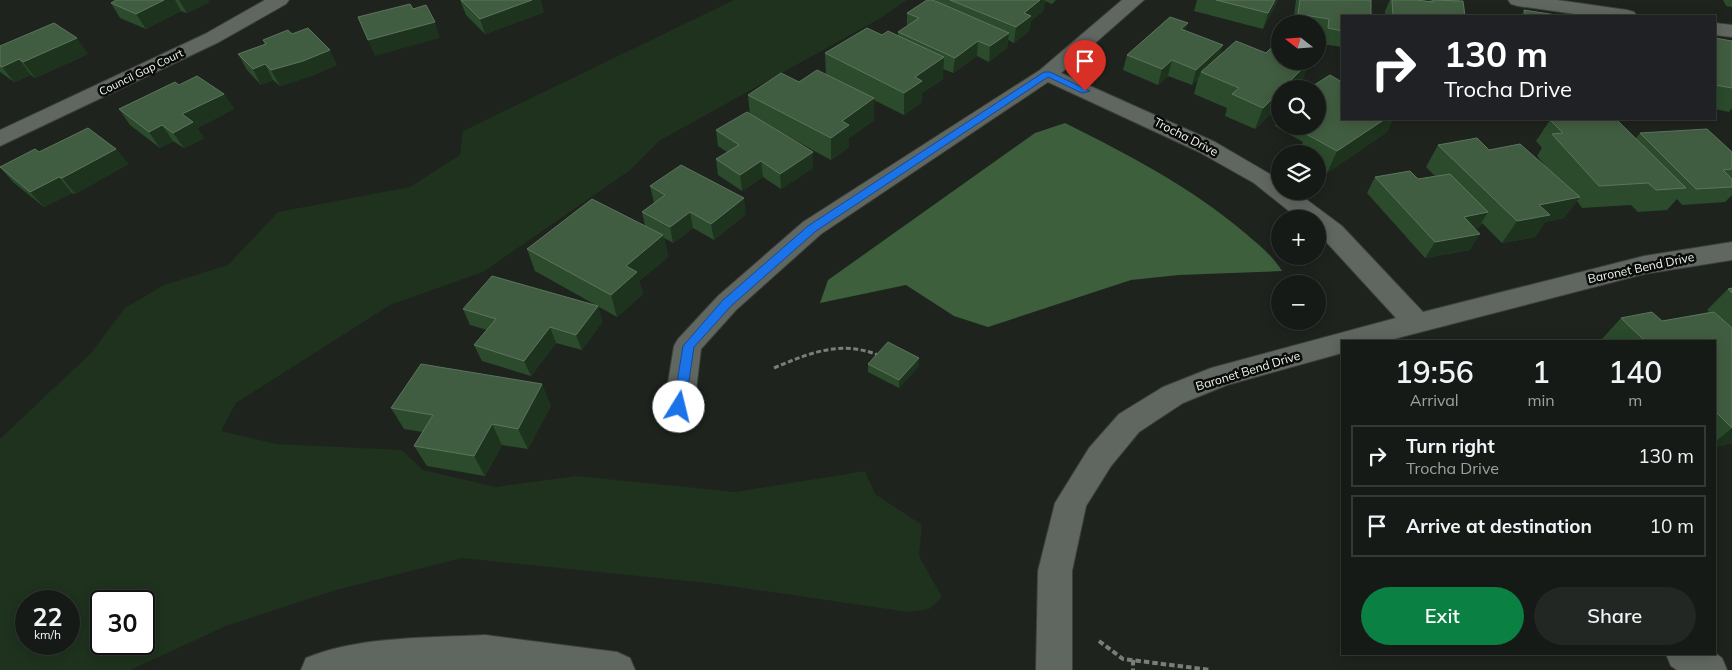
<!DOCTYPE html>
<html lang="en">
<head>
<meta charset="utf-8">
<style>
	body { margin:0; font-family:Mulish,sans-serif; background:#232723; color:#f1f3f6; height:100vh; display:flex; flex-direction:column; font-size:19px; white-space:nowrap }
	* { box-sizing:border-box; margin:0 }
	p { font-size:16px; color:#9ea1a1 }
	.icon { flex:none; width:28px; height:28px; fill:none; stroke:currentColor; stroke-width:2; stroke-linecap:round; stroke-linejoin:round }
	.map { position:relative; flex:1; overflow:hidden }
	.side { position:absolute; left:1341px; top:340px; width:375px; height:315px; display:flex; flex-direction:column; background:#161a16; border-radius:0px; box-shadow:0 2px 12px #0003,0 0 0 1px #353835 }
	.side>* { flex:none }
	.guide { position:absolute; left:1341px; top:15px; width:375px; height:105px; border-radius:0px; box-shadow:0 2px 12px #0003,0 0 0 1px #353835; background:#202124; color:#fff; overflow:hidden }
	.needle { width:32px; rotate:287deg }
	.controls { position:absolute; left:1271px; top:15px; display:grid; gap:10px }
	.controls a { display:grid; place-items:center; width:55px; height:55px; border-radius:50%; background:#161a16; box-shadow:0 2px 12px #0003,0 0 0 1px #353835; font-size:25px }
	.speed { position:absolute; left:15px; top:590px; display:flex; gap:10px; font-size:25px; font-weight:700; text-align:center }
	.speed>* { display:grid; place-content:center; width:65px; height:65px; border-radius:50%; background:#161a16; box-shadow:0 2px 12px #0003,0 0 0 1px #353835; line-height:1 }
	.speed small { font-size:12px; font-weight:400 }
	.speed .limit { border:2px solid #111; border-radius:8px; background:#fff; color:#111 }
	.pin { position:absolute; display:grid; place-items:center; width:42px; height:42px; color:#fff; margin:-51px -21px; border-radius:50% 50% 50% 0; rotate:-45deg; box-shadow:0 0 5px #0007 }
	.pin .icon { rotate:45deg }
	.me { position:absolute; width:55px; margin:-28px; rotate:9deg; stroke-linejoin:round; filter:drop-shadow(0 0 4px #0008) }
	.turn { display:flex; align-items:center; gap:18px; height:105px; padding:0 20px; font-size:22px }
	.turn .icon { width:65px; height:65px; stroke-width:2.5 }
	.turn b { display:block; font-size:35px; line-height:42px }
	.eta { display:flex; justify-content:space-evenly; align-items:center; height:85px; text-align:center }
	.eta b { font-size:30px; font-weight:600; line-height:35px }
	.action { display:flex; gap:10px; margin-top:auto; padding:10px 20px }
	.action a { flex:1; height:58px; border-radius:30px; background:#0b8043; color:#fff; font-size:20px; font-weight:600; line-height:58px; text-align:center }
	.action a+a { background:#232723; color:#f1f3f6 }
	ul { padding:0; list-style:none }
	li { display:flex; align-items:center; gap:15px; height:62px; margin:0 10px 8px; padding:0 10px; border:2px solid #353835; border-radius:0px }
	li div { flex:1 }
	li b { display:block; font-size:19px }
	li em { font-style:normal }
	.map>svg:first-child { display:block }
	.green { fill:#1e321e; fill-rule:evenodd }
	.water { fill:#3d5f3c }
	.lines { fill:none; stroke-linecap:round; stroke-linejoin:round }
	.minor-casing { stroke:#3c3f3b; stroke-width:2 }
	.path-far1 { stroke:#7a7e79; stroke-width:3; stroke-dasharray:5 2.5; stroke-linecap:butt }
	.path { stroke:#7a7e79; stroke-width:4; stroke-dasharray:5.5 3; stroke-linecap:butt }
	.minor { fill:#606660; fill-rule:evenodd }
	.wall { fill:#2b4b2c }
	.shaded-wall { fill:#1d331d }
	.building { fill:#415d41; stroke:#5c755d }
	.route { fill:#1a73e8; stroke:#114b97 }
	.labels { text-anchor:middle; stroke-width:5; stroke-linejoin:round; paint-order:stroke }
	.far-street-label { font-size:11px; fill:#f3f6f2; stroke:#0a0c0a }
	.street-label { font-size:12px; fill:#f3f6f2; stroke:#0a0c0a }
</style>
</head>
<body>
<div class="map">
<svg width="1732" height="670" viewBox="0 0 1732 670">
	<rect width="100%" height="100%" fill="#1e231e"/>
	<path class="green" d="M734,0H907L879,19L659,141L629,171L483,272L390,305L236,403L221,431L277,444L402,450L423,470L496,487L576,476L735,492L865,471L875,494L922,525L919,556L942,597L929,609L908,612L717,584L462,558L336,590L226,626L130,670H0V439L91,353L125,308L164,285L228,265L278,212L410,187L460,155L463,131ZM69,601V644H26V601ZM144,601V644H101V601Z"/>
	<path class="water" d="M1065,123C1129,155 1191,187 1245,233C1259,245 1273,256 1282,271L1179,275L1131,280L988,327L954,316L906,285L820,303L828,280L1035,133Z"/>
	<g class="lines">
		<defs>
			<path id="minor" d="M265,0H289L286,4L219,42L0,146V130L205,34Z
				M1122,0H1144L1061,73L1215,142L1280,180V191H1295L1342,226L1423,312L1644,256L1732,242V260L1644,274L1386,341H1342V353L1227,385L1183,403L1139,432L1111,466L1086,506L1072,571V670H1036L1038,571L1055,503L1089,448L1119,414L1163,387L1211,368L1396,318L1318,233V219H1299L1254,183L1199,152L1048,82L821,234L736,310L701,349L694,407L689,415L679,419L669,415L664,407L674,346L678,339L718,296L803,222L1040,70Z
				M1508,0H1557L1627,10L1634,12L1637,16H1589L1518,6L1511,4Z
				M1715,23L1732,25V37L1715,35Z
				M485,635L617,652L630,658L635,670H301L306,658C359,636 429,638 485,635Z
				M1715,653L1722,658L1727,670H1677L1671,666L1666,654Z"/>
		</defs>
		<use href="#minor" class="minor-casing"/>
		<path class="path-far1" d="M774,368C809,353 841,340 878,355"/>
		<path class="path" d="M1099,641L1123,659L1211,670
			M1133,660V670"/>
		<use href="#minor" class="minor"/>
	</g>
	<path class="wall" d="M116,0H208L209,2L187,13L181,11L146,29L120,18L111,3Z
		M460,0L544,12L485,34L466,15Z
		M936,0H1056L1052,4L1045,1L1043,11L1031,21L1029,31L1014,43L1008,40L1007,48L989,62L977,56L953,73L943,69V79L922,93L921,103L904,115L874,100V120L849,138V147L831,160L774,129L813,152V168L781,189L763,177L742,191L718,175L716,159L727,152L718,146L716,130L750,115L748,95L826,75L825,53L882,35H898V32L907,26V13L936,1Z
		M1197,0H1278L1263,29L1194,11Z
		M1296,0H1371L1342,16V47L1322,44L1323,35L1318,34V24H1293Z
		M1390,0H1417L1429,2L1430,0H1459L1465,16H1385V11Z
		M1723,0H1732V7L1726,6Z
		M1524,10L1556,16H1521Z
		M292,34L337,65L311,76L280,86L273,80L261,85L247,70L238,54L265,44L263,40Z
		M1715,38L1732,41V108L1729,112L1715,109Z
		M0,46L88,54L35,78L31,75L14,82L0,72Z
		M1127,55H1219L1302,82L1255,129L1225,116L1227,108L1194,94L1198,79L1192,85L1168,76L1158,85L1123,70Z
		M179,85L224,94L234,109L197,128L204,138L184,148L173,141L160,148L130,125L119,109Z
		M1318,89L1342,119H1393L1387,132L1327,173L1318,167V154H1298L1303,142L1275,126L1280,113V126H1318Z
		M1550,120L1636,138L1640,133L1732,152V195L1725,202L1682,205L1677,199L1667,210L1638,212L1631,205L1582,208L1577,201L1564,218L1545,222L1535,237L1502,243L1482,223L1478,228H1475L1470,250L1425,258L1367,193L1375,177L1418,179L1435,176L1426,167L1438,145L1489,150L1546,167L1537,156L1542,148L1536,141Z
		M116,149L128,164L75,194L72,193L44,207L13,182L0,167L39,152Z
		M650,186L746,214L714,240L693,228L673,243L664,238L668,257L639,281L643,294L617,317L535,271L527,249L645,226L642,212L654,203Z
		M1732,288V443L1715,447V341H1604L1602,339L1621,318L1662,321L1709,312L1707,310L1728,289Z
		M598,306L602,322L582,350L556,343L531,376L482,361L474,345L487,330L470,325L463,309Z
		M868,364L919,366L899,388L868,372Z
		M551,405L528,449L502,445L485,476L427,466L414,446L423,432L404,429L391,408Z"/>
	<path class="shaded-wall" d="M164,0H175L181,11L146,29L136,14Z
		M179,0H208L209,2L187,13Z
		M532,0H541L544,12L485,34L480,19Z
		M1040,0H1045L1043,11L1031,21L1029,31L1014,43L1016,27L1024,13Z
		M1275,0H1278L1263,29L1268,13Z
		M435,22L440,38L375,56L368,40Z
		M1188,23L1183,39L1181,29Z
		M1009,33L1007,48L989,62L990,46Z
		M77,38L88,54L35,78L23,62Z
		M978,41L977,56L953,73L955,58Z
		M1223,45L1218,61L1201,72L1198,79L1192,85L1196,70Z
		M330,50L337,65L311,76L280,86L271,70Z
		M944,57L943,79L922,93L921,103L904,115V93L915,77Z
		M19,59L31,75L14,82L2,67Z
		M1172,60L1168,76L1158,85L1162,69Z
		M1310,61L1302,82L1295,89H1282Z
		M265,64L273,80L261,85L253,69Z
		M1280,91V104L1255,129L1263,108Z
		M224,94L234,109L197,128L204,138L184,148L173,133L182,114Z
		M874,98V120L849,138V147L831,160V138L842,121Z
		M1385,119H1393L1387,132L1327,173L1337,151Z
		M162,125L173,141L160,148L149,132Z
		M116,149L128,164L75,194L62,178Z
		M813,152V168L781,189L780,174Z
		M761,161L763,177L742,191L740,175Z
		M59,177L72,193L44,207L30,192Z
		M1580,197L1564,218L1545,222L1535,237L1502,243L1517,221L1539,205Z
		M744,198L746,214L714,240L711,224Z
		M690,212L693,228L673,243L670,227Z
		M1488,212L1478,228L1454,232L1464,217Z
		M1480,234L1470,250L1425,258L1435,242Z
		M663,235L668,257L639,281L643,294L617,317L611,295L626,266Z
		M598,306L602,322L582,350L576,335Z
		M550,327L556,343L531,376L524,361Z
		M919,358V366L899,388V380Z
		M542,384L551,405L528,449L518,429Z
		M492,424L502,445L485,476L474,456Z
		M1732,428V443L1715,447V442Z"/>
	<path class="building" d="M116,0H164L136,14L111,3Z
		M461,0H532L480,19Z
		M927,0H933L1009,33L990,46L978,41L955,58L898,32L919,18L907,13Z
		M950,0H1040L1024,13L1031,16L1016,27Z
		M1216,0H1275L1268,13Z
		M1300,0H1371V16H1342V31L1328,28L1329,19L1298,14Z
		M1392,0H1417L1433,2V0L1463,1L1465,16H1393Z
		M410,4L413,9L426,5L435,22L368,40L358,17Z
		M1524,10L1556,15V16H1526Z
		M1170,17L1188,23L1181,29L1223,45L1196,70L1172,60L1162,69L1127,55Z
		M54,23L77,38L23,62L19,59L2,67L0,66V46Z
		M308,28L330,50L303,61L271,70L265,64L253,69L238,54L266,44L263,40L288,30L292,34Z
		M867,28L882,35L888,31L944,57L915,77L922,81L904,93L825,53Z
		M1715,38L1732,41V88L1715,85Z
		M1236,41L1266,53L1273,46L1280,48V61H1310L1282,89H1280V91L1263,108L1232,94L1239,88L1201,72Z
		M817,70L874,98L842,121L849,125L831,138L748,95L781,73L799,82Z
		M1330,75L1342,82V119H1385L1337,151L1306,134L1320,124L1318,123V89H1308Z
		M197,76L224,94L182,114L193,122L173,133L162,125L149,132L119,109L175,82L179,85Z
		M747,112L813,152L780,174L761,161L740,175L716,159L739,145L716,130Z
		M1566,119H1616L1686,188L1656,190L1648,183L1599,186L1552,134L1563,133L1550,120Z
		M88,128L116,149L62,178L59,177L30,192L0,167L35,149L39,152Z
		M1707,129L1732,152V169L1723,170L1732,179V187L1696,189L1640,133Z
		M1477,138L1489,150L1520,144L1580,197L1539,205L1550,215L1517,221L1438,145Z
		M681,165L744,198L711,224L690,212L670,227L642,212L665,195L650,186Z
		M1410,171L1418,179L1450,174L1488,212L1464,217L1480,234L1435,242L1375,177Z
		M592,199L663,235L626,266L637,272L611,295L527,249Z
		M492,276L598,306L576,335L550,327L524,361L474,345L496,319L463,309Z
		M1732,288V293L1728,289Z
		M1652,312L1662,321L1714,312L1732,328V428L1715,411V341H1645L1621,318Z
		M888,342L919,358L899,380L868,364Z
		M421,364L542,384L518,429L492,424L474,456L414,446L433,415L391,408Z"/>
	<path class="route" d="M1044,72H1050L1090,91L1082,93L1048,77L816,231L731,306L694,347L685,407L683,410H674L673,407L683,346L723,300L808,226Z"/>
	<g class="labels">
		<g class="far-street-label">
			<text transform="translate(141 72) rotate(-26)" y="4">Council Gap Court</text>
		</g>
		<g class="street-label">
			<text transform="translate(1186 137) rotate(27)" y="4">Trocha Drive</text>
			<text transform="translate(1641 268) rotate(-12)" y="4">Baronet Bend Drive</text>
			<text transform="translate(1248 371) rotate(-17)" y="4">Baronet Bend Drive</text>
		</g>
	</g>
</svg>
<div class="controls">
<a><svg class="needle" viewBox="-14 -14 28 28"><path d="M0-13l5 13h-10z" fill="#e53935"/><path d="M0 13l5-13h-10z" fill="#9ea1a1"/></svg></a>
<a><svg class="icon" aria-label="search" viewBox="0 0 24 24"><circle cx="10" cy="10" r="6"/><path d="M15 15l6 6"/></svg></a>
<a><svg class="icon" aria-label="layers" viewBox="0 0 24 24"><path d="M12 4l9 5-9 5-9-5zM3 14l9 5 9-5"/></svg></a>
<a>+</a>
<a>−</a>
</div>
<div class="speed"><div>22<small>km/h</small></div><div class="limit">30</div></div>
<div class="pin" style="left:1085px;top:91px;background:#d93025"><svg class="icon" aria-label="arrive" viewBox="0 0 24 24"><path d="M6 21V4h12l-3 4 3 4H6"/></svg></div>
<svg class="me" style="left:679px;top:407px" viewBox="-20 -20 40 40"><circle r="19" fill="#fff"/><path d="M0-13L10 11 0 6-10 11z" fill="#1a73e8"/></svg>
<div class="guide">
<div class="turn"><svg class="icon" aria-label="right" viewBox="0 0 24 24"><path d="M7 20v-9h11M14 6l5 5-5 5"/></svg><div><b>130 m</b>Trocha Drive</div></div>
</div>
<section class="side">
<div class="eta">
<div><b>19:56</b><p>Arrival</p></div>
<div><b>1</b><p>min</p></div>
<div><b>140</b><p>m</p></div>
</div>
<ul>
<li><svg class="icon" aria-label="right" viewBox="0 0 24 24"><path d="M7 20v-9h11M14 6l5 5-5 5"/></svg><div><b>Turn right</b><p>Trocha Drive</p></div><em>130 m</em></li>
<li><svg class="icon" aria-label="arrive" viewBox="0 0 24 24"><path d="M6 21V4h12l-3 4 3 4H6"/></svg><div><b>Arrive at destination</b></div><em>10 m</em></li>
</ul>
<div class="action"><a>Exit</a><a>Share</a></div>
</section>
</div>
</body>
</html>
